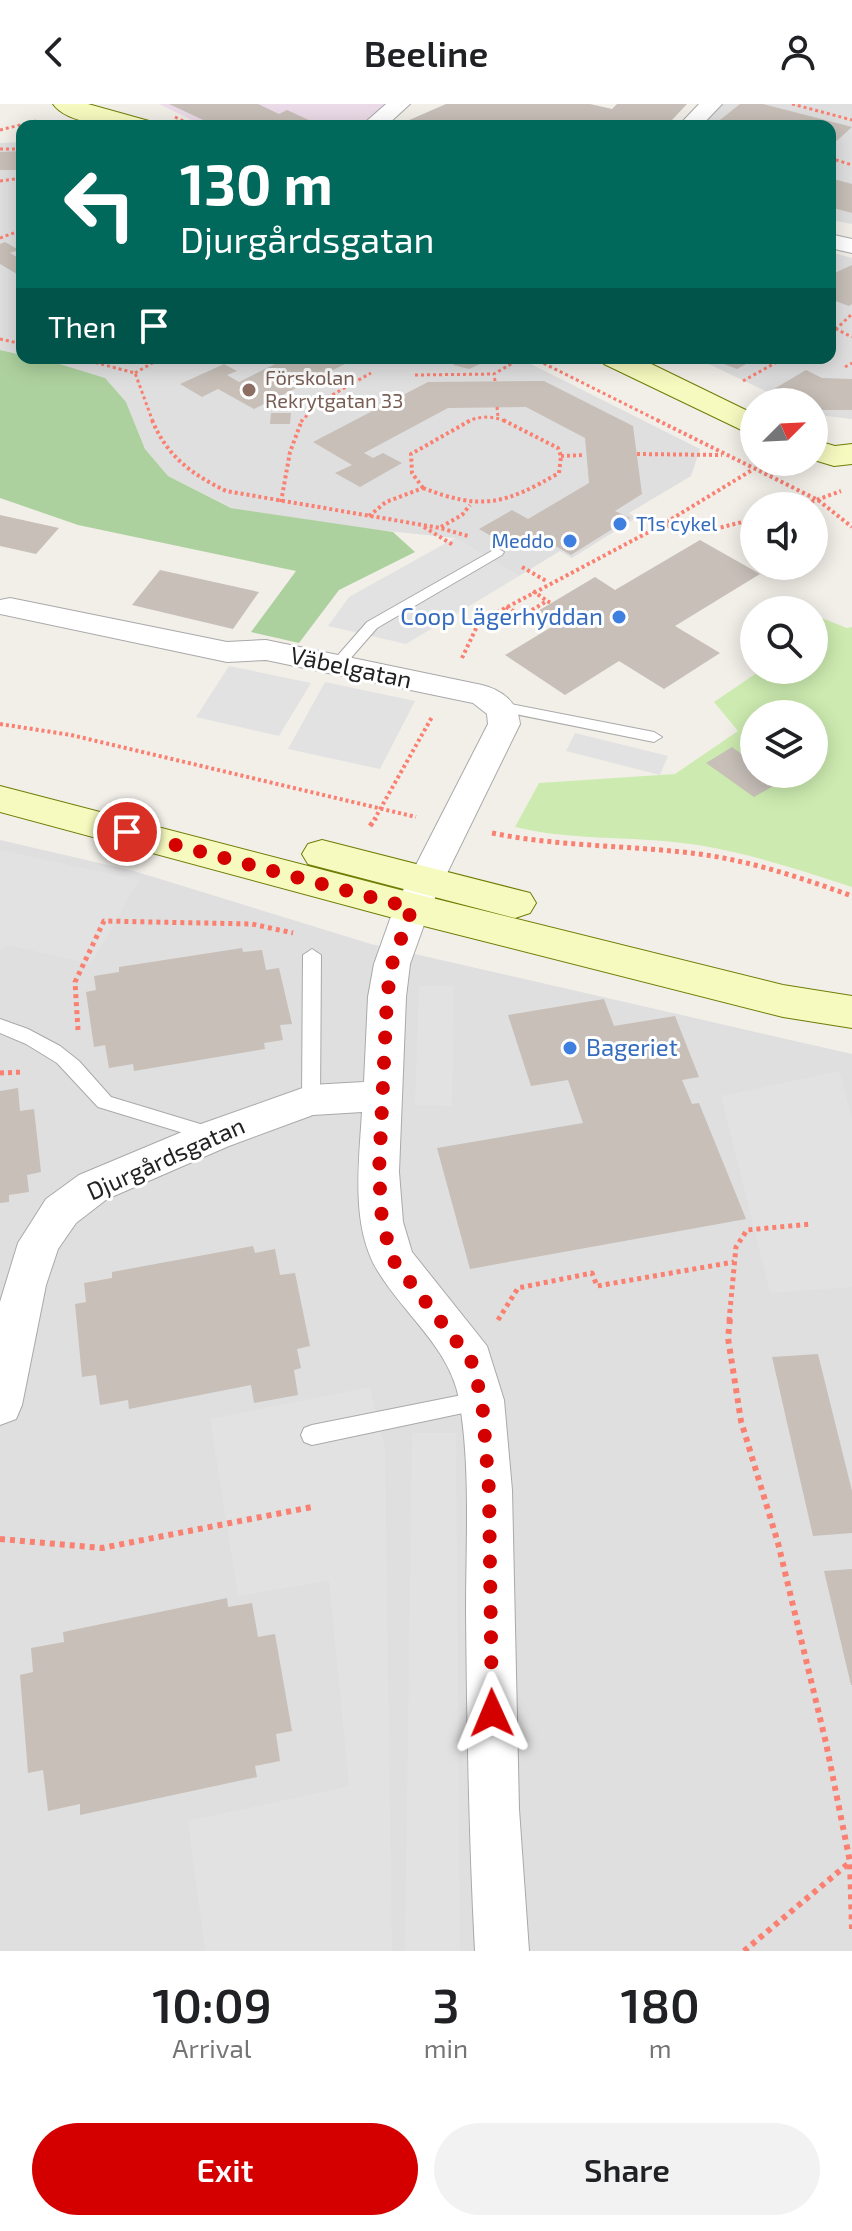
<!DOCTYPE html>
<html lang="en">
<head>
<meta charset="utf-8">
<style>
	body { margin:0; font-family:"Exo 2",sans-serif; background:#f2f2f2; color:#202124; height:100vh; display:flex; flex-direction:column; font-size:30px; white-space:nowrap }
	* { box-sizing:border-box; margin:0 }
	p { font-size:26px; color:#757577 }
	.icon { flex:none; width:44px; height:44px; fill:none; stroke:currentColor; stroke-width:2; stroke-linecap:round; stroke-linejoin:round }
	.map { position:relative; height:1847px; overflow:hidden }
	.panel { display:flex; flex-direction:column; background:#fff; flex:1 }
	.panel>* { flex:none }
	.guide { position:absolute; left:16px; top:16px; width:820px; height:244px; border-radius:16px; box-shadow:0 4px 20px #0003; background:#00695c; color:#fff; overflow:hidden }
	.needle { width:52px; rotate:66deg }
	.fabs { position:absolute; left:740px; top:284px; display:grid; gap:16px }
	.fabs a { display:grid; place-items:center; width:88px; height:88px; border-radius:50%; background:#fff; box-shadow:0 4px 20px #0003; font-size:40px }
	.pin { position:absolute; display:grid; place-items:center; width:68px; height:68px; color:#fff; margin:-34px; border:4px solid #fff; border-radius:50%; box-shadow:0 2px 8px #0007 }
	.me { position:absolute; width:88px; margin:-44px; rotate:359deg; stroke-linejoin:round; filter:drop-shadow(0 0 6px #0008) }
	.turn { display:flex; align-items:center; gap:28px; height:168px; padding:0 32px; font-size:36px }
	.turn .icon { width:104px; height:104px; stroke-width:2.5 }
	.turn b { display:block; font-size:56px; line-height:68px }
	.then { display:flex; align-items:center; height:76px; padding:0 32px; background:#0003; gap:16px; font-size:30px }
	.eta { display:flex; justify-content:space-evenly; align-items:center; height:136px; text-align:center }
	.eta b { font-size:48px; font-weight:600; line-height:56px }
	.button { display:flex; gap:16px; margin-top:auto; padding:16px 32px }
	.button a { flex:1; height:92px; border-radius:48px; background:#d40000; color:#fff; font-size:32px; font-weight:600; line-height:92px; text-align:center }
	.button a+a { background:#f2f2f2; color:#202124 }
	header { display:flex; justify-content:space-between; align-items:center; height:104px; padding:0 32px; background:#fff; font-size:36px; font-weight:600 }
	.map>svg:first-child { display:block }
	.residential { fill:#e0dfdf }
	.industrial { fill:#ebdbe8 }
	.grass { fill:#cdebb0; fill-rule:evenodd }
	.forest { fill:#add19e }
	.parking { fill:#e2e2e2 }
	.building { fill:#c7bfb8 }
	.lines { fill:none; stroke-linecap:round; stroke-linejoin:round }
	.lane-casing { stroke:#a9a9a9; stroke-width:2 }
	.street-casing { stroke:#a9a9a9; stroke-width:2 }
	.secondary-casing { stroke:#707d05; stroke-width:2 }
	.path-far3 { stroke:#fa8072; stroke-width:3; stroke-dasharray:3 3; stroke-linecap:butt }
	.path-far2 { stroke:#fa8072; stroke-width:4; stroke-dasharray:3 3; stroke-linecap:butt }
	.path-far1 { stroke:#fa8072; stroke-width:5; stroke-dasharray:4 4; stroke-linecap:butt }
	.path { stroke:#fa8072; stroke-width:6; stroke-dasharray:5 5; stroke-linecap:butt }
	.lane { fill:#fff; fill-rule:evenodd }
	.street { fill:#fff; fill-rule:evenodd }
	.secondary { fill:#f7fabf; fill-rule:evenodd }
	.route { stroke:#d40000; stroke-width:14; stroke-dasharray:0 25.2 }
	.education-dot { fill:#8d6e63; stroke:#fff; stroke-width:3 }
	.shop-dot { fill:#3f7fe0; stroke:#fff; stroke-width:3 }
	.labels { text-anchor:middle; stroke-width:6; stroke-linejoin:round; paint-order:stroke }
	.far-education-label { font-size:20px; fill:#785e54; stroke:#fff; text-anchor:start }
	.far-shop-label { font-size:20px; fill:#366cbe; stroke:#fff; text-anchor:start }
	.shop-label { font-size:24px; fill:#366cbe; stroke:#fff; text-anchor:end }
	.street-label { font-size:24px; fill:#222; stroke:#fff }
</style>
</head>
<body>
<header><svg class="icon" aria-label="back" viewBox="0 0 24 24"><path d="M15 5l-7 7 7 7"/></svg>Beeline<svg class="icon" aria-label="person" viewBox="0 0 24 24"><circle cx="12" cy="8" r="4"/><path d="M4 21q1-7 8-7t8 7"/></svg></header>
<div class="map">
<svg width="852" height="1847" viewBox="0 0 852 1847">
	<rect width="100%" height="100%" fill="#f2efe9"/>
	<path class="residential" d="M721,0H852V120L830,116V22H705L706,16Z
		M22,38V251L0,246V39Z
		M830,148L852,154V315L818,311L814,310V298H789L696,254H830Z
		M38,254H519L700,345L691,372L629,409L636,414L572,454L560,447L519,472L455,434L368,425L232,404L168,372L145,345L126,298Z
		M0,736L134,767L371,840L852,950V1847H0Z"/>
	<path class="industrial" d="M159,0H386L359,22H204Z"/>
	<path class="grass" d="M814,511L847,524L852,523V783C803,767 755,751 704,742C641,731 577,738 515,723L539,679L675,670L738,627L714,598L761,566H814ZM754,610H814V670H754Z"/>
	<path class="forest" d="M0,246L22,251V254L43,255L105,274L126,298L145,345L168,372L231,404L393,428L415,448L339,486L299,539L251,528L296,467L78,421L0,394Z"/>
	<path class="parking" d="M455,434L519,472L406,540L328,522L349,493Z
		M229,562L311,579L279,632L196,613Z
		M325,578L415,597L380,665L288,645Z
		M575,629L668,652L660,671L566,647Z
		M0,746L139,776L91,860L8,841L0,846Z
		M419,882H454L452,1002L415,1001Z
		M839,967L852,1014V1183L770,1189L721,992Z
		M370,1283L385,1345L392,1847H205L188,1717L349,1682L329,1477L238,1492L210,1315Z
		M412,1329H456L460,1847H405Z"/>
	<path class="building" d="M169,0H258L279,10L287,6L322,22H216Z
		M446,0H590L612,5L617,0H687L671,17L689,21L417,22L407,17Z
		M740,0H763L852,23L830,43V22H745L720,16Z
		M22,47V66H0V48Z
		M830,74L852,80V109L830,103Z
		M5,138L19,146L10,149L17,153L22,151V173L0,160V140Z
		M852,161V200L849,202L830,195V176L833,174L830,171Z
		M287,254H357L254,305L218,285L202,293L180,280L224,260L237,267L227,271L239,278Z
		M465,254H474L480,260L469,265L453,261Z
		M708,254H757L737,265Z
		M806,266L822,274L852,275V306H818L814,304V298H802L774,285Z
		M544,277L633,322L642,390L615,407L630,414L571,451L538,432L515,446L479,425L512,406L528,415L589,379L585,334L526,303L448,304L364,349L373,354L383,349L402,359L360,383L335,369L352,361L313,338L428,278Z
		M271,309H291L290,320H270Z
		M0,411L59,424L36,450L0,442Z
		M700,436L760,470L675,522L720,549L664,585L619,557L565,591L505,551L558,519L538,507L595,473L615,486Z
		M160,466L259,488L233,525L132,501Z
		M732,643L754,659V670H770L780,678L754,693L706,659Z
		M242,844L243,848L262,846L266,866L279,864L292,920L280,921L283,936L264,939L265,945L134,967L133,960L109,964L105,941L94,943L86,888L96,886L94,872L119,868V863Z
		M604,895L614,922L675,912L699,973L682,976L692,1000L699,999L746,1115L470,1165L437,1044L583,1019L568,976L531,982L508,911Z
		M18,984L20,1007L34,1005L41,1068L27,1071L29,1088L9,1091V1098L0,1099V987Z
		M253,1142L255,1149L275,1145L280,1171L295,1169L310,1242L297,1245L301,1264L294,1266L298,1291L254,1299L251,1281L129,1305L128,1296L100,1301L96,1271L82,1273L75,1200L86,1198L84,1179L112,1174V1168Z
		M818,1250L852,1387V1429L813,1432L772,1253Z
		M852,1465V1581H851L824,1467Z
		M227,1494L228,1503L252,1499L258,1533L275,1530L292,1627L276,1630L280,1657L255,1662L257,1673L80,1711V1700L48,1707L43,1666L28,1669L20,1571L33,1568L31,1544L64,1538L63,1528Z"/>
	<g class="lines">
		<defs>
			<path id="lane" d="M497,444L504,448L502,451L377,524L342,564H332V558L367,518Z
				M500,598L654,628L662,633L654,638L495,606L492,603Z
				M312,845L321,851L320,996L318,1001H304L302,996L303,851Z
				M0,915L28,925L60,942L79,957L111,993L220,1026L222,1031L220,1036L213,1038L98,1003L57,959L26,940L0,929Z
				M482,1287L489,1289L493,1296L489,1303L482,1305L312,1341L304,1338L301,1331L304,1324L312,1321Z"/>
			<path id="street" d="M386,0H410L386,22H361Z
				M699,0H722L701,22H683L681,19Z
				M830,130L852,135V149L830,144Z
				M10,494L227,538L266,536L482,581C502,586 518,598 520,620L430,804L410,860L406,893L399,1068L403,1118L412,1148L487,1242L504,1296L512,1386L519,1705L529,1847H475C469,1734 467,1621 466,1507C466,1440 471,1361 459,1295C450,1245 405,1211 379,1169C350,1124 359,1059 362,1008L313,1011L229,1042L107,1095L76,1119L58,1145L46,1181L22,1301L16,1315L0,1321V1198L18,1139L46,1095L79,1071L201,1020L311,981L364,978L368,893L374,860L394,804L488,620L487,610L473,599L266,556L227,558L0,510V496Z"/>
			<path id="secondary" d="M53,0H88L149,17L153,22C126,22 70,24 53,0Z
				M600,254H639L754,310V332L604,260Z
				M814,336L835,342L852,340V360L834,362L814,356Z
				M0,682L412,789L783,881L852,892V924L783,913L412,819L0,708Z
				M322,736L530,789L536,799L530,809L515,814L308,760L302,750L308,740Z"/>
		</defs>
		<use href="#lane" class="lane-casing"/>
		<use href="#street" class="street-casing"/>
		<use href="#secondary" class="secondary-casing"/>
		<path class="path-far3" d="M792,0L852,16
			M175,13L194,22
			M0,26L36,17
			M0,45H22
			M830,54L852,61
			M0,77L22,74
			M0,134L22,126
			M830,222L836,225L852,210
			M830,228L836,225L852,233
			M0,235L22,240
			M78,254L135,269L153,318
			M533,254L661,318
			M845,263L852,259
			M135,269L161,254
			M415,271L494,270
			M495,277L494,270L521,254
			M743,277L784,254
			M497,303L498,313
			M301,318L318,299L371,269
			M467,318C479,311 495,312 507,318"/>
		<path class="path-far2" d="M152,316C167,352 191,370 226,387L440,424L468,432
			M657,316L818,396L852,423
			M637,350L722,351
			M561,352L585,351
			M423,384C482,407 505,400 559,369L561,352L558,344L503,316
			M423,384L412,369L411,350L471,316
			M281,398L290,348L302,316
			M800,402L841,387
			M369,412L386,398L423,384
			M661,422L715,425L754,415
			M424,423L453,441
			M441,423L462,411L470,401
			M522,463L548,478
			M533,487L547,497
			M506,503L522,512L547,497L551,499
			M462,554L479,518L660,422L752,366
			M0,620L71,631L416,713
			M374,716L432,613"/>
		<path class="path-far1" d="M370,722L376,714
			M492,729C560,743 630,741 699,750C751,757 802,774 852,792
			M78,926L75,878L104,817L252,820L293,829
			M0,969L24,968
			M498,1216L518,1184L592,1169L597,1182L734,1158
			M729,1217L736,1143L747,1126L811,1120"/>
		<path class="path" d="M730,1215L728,1234L741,1317L778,1439L826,1639L850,1758L852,1825
			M0,1435L102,1444L312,1403
			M744,1847L849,1759"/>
		<use href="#lane" class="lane"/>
		<use href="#street" class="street"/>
		<use href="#secondary" class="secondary"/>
	</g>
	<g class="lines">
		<path class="route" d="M127,728L412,804L392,860L387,893L379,1068L382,1118L393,1156L471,1256L482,1296L489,1386L492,1609"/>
	</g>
	<circle class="education-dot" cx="249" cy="286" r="8"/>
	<g class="shop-dot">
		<circle cx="620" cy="420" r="8"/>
		<circle cx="570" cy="437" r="8"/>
		<circle cx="619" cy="513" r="8"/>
		<circle cx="570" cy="944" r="8"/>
	</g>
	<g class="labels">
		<g class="far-education-label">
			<text x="265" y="281">Förskolan<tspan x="265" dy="23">Rekrytgatan 33</tspan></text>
		</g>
		<g class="far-shop-label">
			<text x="636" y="427">T1s cykel</text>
			<text x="554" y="444" text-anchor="end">Meddo</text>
		</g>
		<g class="shop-label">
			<text x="603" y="521">Coop Lägerhyddan</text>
			<text x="586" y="952" text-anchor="start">Bageriet</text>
		</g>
		<g class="street-label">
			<text transform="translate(351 564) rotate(12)" y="8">Väbelgatan</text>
			<text transform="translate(166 1055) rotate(-24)" y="8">Djurgårdsgatan</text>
		</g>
	</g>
</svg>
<div class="fabs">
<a><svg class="needle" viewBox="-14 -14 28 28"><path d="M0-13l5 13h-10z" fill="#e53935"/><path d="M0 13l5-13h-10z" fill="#757577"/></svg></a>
<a><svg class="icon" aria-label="sound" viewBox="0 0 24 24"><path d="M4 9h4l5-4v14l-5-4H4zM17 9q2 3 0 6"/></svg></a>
<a><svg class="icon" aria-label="search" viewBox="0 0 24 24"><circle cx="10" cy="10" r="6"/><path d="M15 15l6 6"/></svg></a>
<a><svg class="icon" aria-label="layers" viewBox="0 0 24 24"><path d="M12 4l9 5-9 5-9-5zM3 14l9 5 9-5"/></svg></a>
</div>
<div class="pin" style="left:127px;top:728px;background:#d93025"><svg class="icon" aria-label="arrive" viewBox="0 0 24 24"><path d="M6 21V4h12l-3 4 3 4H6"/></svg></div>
<svg class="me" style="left:492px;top:1609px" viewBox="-20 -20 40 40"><path d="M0-17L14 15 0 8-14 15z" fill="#d40000" stroke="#fff" stroke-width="4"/></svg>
<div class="guide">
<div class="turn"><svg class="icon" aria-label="left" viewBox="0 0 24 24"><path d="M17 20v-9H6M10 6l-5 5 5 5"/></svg><div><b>130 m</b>Djurgårdsgatan</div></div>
<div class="then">Then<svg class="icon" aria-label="arrive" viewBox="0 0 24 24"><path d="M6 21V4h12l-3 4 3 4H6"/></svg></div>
</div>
</div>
<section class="panel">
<div class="eta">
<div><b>10:09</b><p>Arrival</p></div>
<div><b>3</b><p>min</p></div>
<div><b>180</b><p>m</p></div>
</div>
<div class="button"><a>Exit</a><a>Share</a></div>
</section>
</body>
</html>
